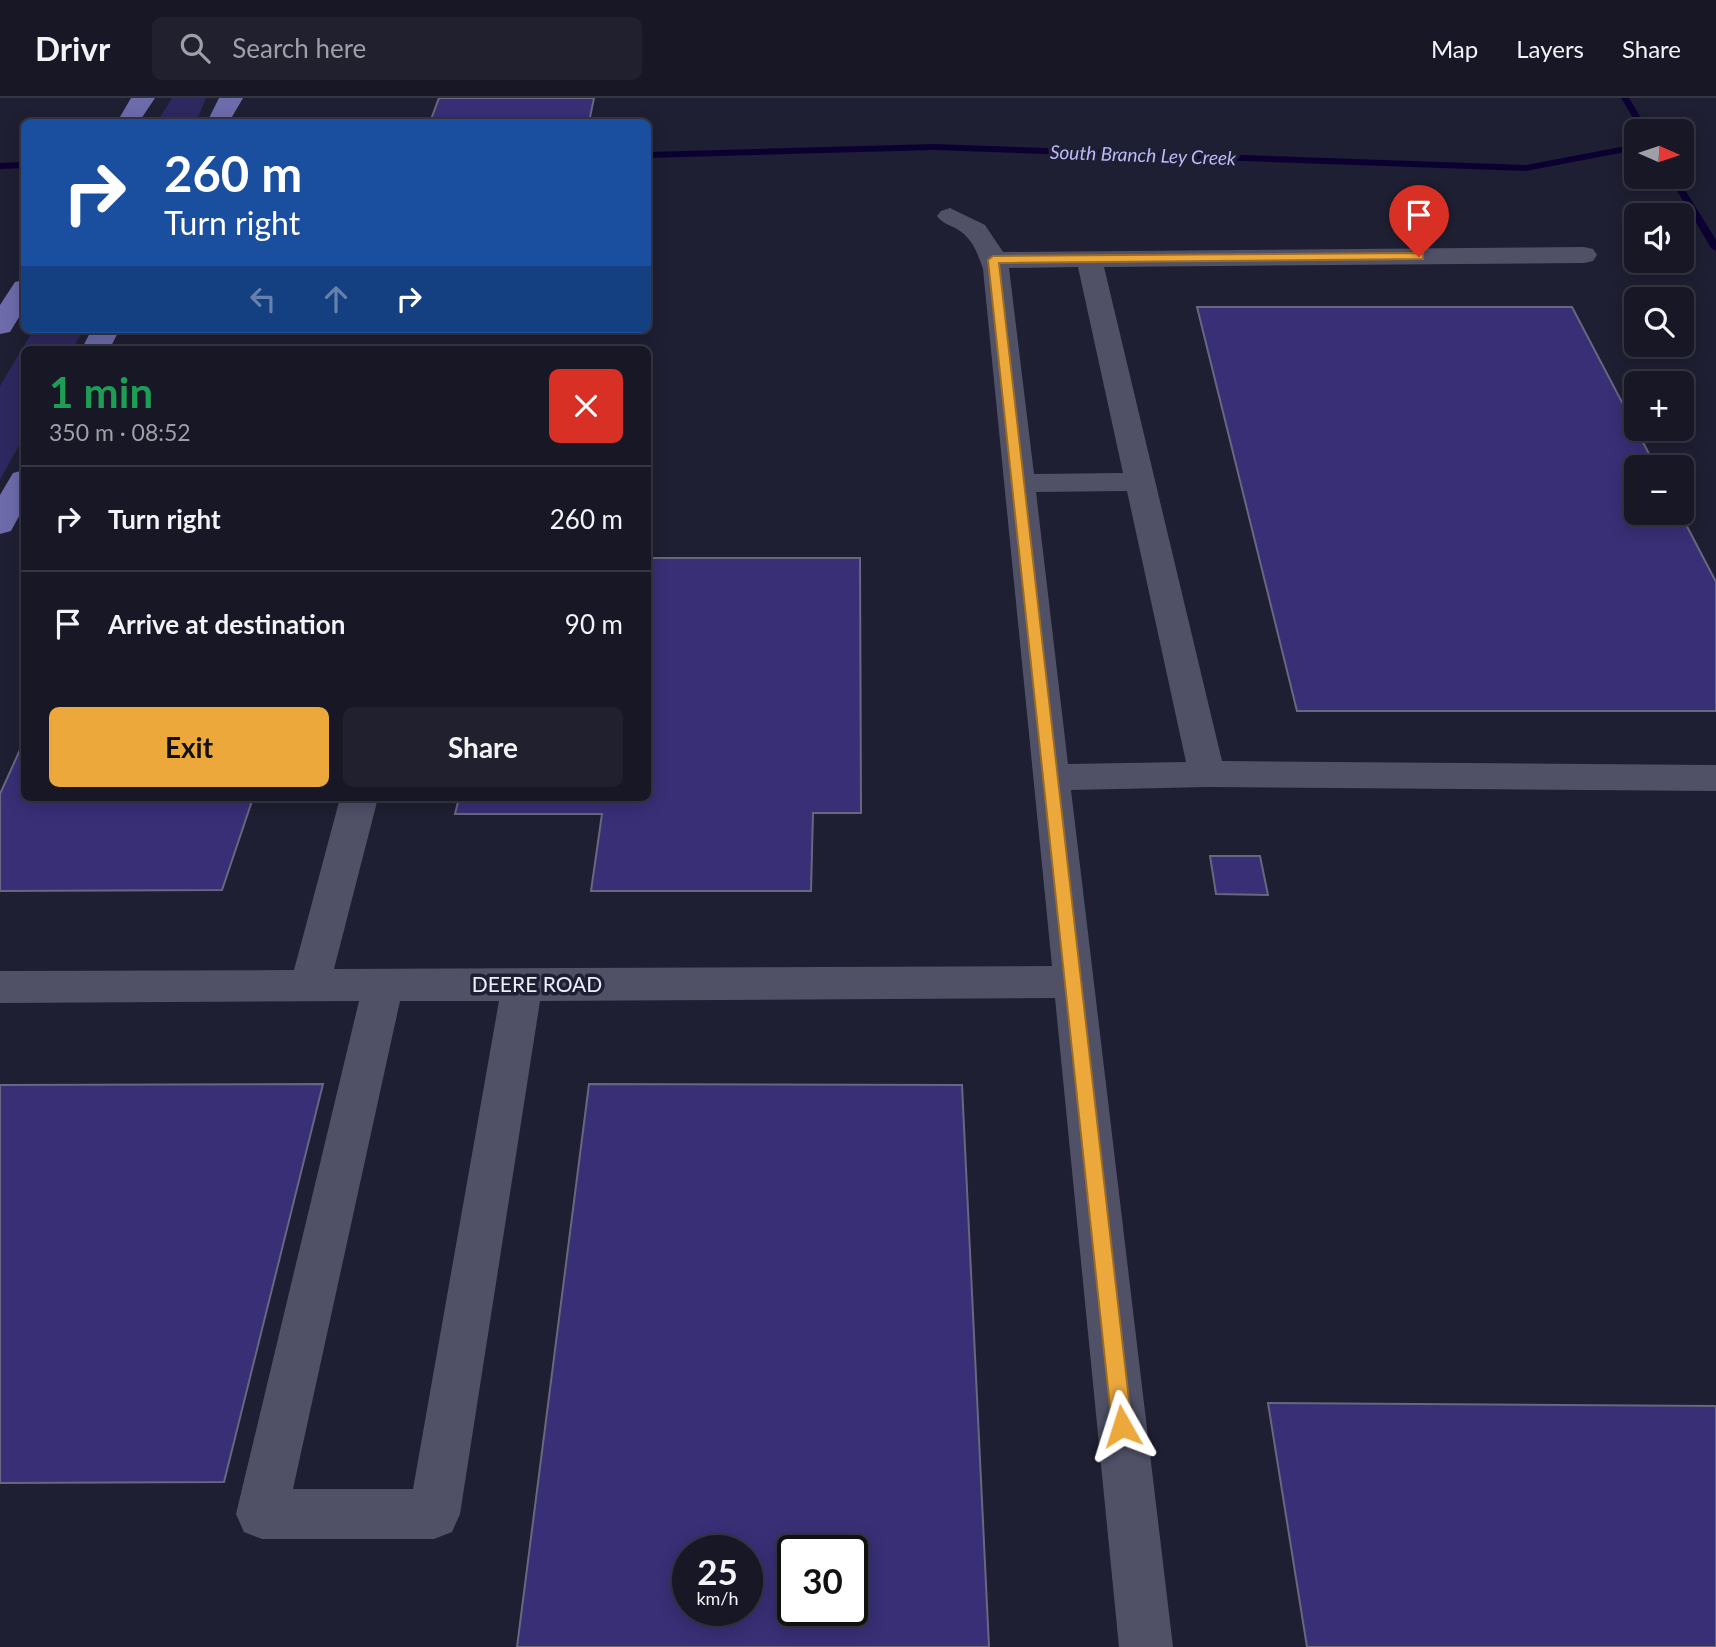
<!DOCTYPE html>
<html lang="en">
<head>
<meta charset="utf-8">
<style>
	body { margin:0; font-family:Lato,sans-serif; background:#20202e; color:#f1f3f6; height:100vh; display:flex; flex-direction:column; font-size:26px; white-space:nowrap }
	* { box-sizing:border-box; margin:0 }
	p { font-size:23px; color:#9e9fa7 }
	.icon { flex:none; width:38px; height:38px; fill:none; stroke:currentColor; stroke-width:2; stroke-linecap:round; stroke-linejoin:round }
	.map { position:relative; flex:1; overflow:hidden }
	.sheet { position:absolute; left:21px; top:248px; width:630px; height:455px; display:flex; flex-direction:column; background:#171726; border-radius:10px; box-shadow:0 4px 18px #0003,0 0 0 2px #363643 }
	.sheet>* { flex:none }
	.banner { position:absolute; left:21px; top:21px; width:630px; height:214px; border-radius:10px; box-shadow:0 4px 18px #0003,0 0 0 2px #363643; background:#1a4fa0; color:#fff; overflow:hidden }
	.needle { width:46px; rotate:93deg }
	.tools { position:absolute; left:1624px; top:21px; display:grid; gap:14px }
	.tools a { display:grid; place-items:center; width:70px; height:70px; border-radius:10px; background:#171726; box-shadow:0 4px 18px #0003,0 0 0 2px #363643; font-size:35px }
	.speed { position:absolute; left:672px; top:1437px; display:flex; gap:14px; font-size:35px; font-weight:700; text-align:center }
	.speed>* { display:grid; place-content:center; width:91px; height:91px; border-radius:50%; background:#171726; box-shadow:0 4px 18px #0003,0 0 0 2px #363643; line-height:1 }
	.speed small { font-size:18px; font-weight:400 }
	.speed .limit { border:4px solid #111; border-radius:10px; background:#fff; color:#111 }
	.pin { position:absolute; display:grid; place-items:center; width:60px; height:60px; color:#fff; margin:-72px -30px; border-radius:50% 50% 50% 0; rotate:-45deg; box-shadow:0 0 7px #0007 }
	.pin .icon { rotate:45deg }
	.me { position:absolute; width:77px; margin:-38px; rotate:354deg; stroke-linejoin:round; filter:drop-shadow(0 0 5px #0008) }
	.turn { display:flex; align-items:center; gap:24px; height:147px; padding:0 28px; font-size:32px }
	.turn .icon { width:91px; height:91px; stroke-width:2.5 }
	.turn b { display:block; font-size:49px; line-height:60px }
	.lanes { display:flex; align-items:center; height:66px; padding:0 28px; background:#0003; justify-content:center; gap:35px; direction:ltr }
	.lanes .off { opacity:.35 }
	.round { display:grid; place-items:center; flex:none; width:74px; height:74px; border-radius:10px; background:#20202e }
	.summary { display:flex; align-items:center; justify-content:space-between; height:119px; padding:0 28px }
	h1 { font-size:42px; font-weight:700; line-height:52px; color:#1e9e55 }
	.primary-button { display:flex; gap:14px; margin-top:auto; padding:14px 28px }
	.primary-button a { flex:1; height:80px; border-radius:10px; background:#eda83c; color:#111; font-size:28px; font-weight:700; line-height:80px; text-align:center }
	.primary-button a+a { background:#20202e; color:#f1f3f6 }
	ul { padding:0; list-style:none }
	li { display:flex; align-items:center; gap:21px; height:105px; padding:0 28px; border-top:2px solid #363643 }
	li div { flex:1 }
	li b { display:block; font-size:26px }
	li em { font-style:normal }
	header { display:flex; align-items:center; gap:42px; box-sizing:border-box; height:98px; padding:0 35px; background:#171726; border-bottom:2px solid #363643 }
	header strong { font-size:33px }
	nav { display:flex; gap:38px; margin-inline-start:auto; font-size:24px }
	.search { width:490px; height:63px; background:#20202e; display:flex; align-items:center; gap:18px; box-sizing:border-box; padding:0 24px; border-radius:10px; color:#9e9fa7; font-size:26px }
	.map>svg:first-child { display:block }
	.green { fill:#2e2860 }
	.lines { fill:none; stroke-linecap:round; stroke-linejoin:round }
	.stream { fill:#0c0031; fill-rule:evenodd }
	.building { fill:#382f76; stroke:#67677f; stroke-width:2; fill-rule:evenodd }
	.minor { fill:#505067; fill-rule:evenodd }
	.major { fill:#6d6baa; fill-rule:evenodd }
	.route { fill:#eda83c; stroke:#9a6d27; stroke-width:2 }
	.labels { text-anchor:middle; stroke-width:7; stroke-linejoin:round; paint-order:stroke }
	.far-water-label { font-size:19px; font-style:italic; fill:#babaf9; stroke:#1f1f33 }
	.street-label { font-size:21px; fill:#eeeefc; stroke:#1f1f33 }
</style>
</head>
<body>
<header>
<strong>Drivr</strong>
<div class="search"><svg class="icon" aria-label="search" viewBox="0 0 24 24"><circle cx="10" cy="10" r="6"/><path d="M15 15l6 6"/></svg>Search here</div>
<nav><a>Map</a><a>Layers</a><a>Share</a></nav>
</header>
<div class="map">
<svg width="1716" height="1549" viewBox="0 0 1716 1549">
	<rect width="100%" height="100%" fill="#1f1f33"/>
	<path class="green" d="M172,0H206L196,24H157Z
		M34,231H84L72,252H24V338L0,382V288Z"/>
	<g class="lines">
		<path class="stream" d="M1621,0H1629L1649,33H1641Z
			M934,46L1526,67L1636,46V52L1526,73L934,52L648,60V54Z
			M24,64V70L0,71V65Z
			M1669,79H1677L1716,142V153L1711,150Z"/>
	</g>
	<path class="building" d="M439,0H594L589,24H430Z
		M1197,209H1572L1656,369H1636V415H1680L1716,484V613H1297Z
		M648,460H860L861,715H813L811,793H591L602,716H455L459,700H648Z
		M24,643V700H253L222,792L0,793V696Z
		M1210,758H1260L1268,797L1216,796Z
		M323,986L224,1384L0,1385V987Z
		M589,986L962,987L989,1549H517ZM688,1452H747V1512H688ZM793,1452H852V1512H793Z
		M1268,1305L1716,1308V1549H1307Z"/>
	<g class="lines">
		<path class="minor" d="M950,110L985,127L1003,154L1584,149L1593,151L1597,157L1593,163L1584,165L1104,169L1222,663L1716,667V693L1207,689L1071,692L1173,1549H1119L1055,900L540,903L460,1416L452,1434L434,1441H262L244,1434L236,1416L359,903L0,905V873L294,872L340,700H378L334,871L1052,868L983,171C977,154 973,141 957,131C950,127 942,125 937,118L941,113ZM1078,169L1123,375L1034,376L1009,170ZM1127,393L1186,664L1068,666L1036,394ZM400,903H499L413,1391H293Z"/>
		<path class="major" d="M131,0H155L139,24H117Z
			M219,0H243L229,24H207Z
			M24,182V211L10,234L0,236V207L15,184Z
			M92,231H120L109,252H81Z
			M24,372V409L11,433L0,436V397L13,375Z"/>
	</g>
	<path class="route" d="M1419,155L1423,156V161L999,165L1132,1328L1129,1334L1122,1337L1115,1334L1112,1328L988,162L993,158Z"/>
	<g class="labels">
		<g class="far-water-label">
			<text transform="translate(1143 57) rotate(2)" y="7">South Branch Ley Creek</text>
		</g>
		<g class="street-label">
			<text x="537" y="894">DEERE ROAD</text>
		</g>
	</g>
</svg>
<div class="tools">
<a><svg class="needle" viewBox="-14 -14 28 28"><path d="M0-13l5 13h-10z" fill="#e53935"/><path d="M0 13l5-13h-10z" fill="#9e9fa7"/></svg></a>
<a><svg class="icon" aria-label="sound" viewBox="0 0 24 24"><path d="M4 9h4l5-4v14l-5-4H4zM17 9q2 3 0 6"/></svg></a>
<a><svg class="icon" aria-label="search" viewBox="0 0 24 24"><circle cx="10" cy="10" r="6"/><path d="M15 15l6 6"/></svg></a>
<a>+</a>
<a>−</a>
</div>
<div class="speed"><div>25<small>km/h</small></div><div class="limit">30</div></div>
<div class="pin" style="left:1419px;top:159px;background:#d93025"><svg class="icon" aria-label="arrive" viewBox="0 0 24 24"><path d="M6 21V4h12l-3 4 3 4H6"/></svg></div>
<svg class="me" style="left:1122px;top:1328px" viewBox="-20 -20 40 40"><path d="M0-17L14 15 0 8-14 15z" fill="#eda83c" stroke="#fff" stroke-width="4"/></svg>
<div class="banner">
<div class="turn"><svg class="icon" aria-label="right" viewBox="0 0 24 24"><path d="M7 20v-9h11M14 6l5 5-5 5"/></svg><div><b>260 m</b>Turn right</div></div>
<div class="lanes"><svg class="icon off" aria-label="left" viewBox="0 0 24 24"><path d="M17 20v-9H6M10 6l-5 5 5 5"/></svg><svg class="icon off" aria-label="ahead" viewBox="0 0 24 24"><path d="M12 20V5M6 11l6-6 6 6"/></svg><svg class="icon" aria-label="right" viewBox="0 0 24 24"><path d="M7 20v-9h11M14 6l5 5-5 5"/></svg></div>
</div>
<section class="sheet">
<div class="summary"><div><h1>1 min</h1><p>350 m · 08:52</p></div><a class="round" style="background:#d93025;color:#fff"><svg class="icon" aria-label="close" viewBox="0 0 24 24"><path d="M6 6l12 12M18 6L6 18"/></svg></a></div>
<ul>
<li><svg class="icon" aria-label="right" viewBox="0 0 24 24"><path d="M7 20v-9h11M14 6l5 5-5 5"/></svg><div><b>Turn right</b></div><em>260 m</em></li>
<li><svg class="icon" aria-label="arrive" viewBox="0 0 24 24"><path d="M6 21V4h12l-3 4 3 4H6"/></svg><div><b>Arrive at destination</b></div><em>90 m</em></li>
</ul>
<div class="primary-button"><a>Exit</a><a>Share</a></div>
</section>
</div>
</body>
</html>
